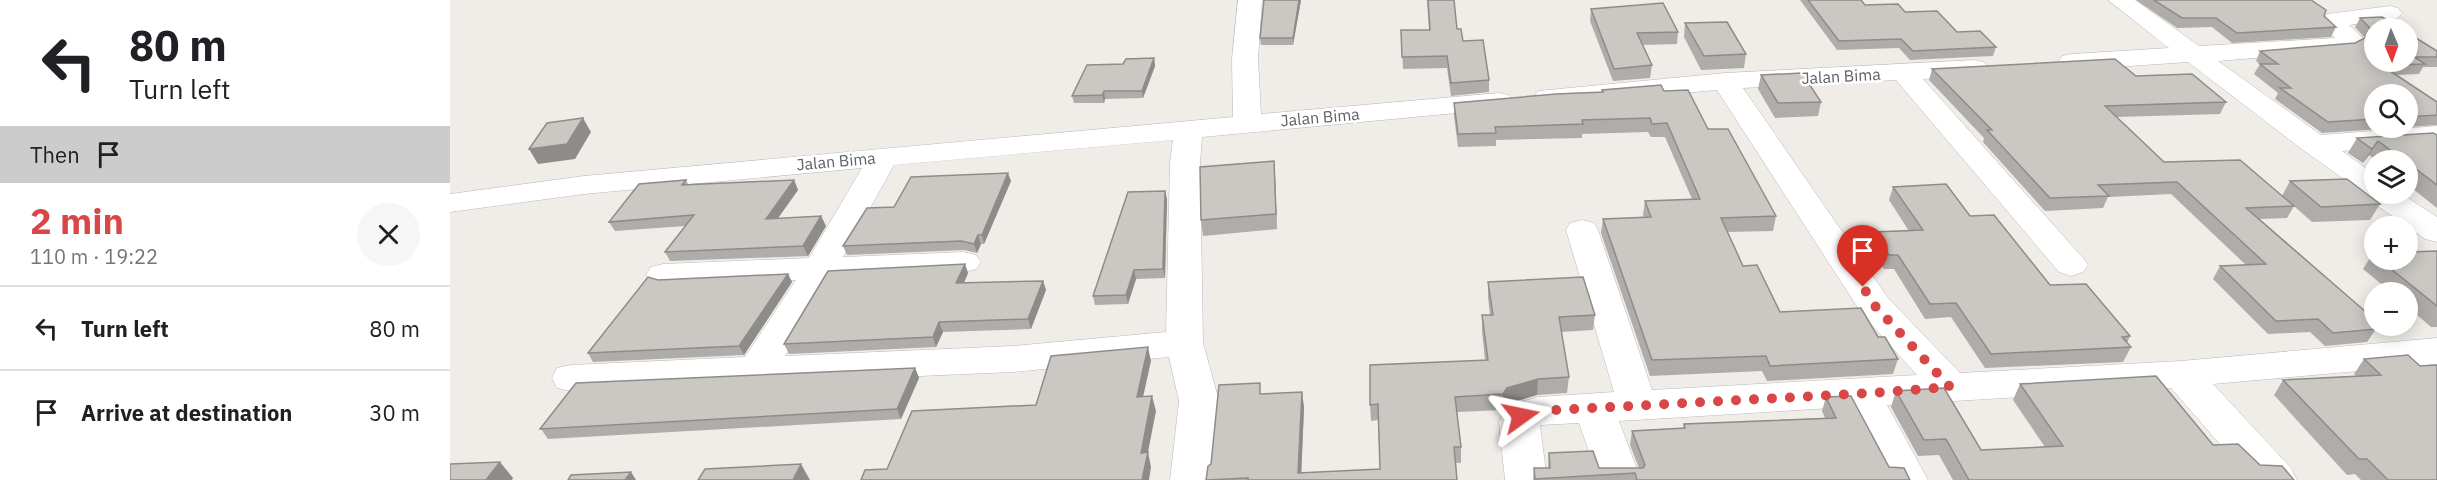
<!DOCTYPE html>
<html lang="en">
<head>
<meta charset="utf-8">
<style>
	body { margin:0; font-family:"IBM Plex Sans",sans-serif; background:#f6f6f6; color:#202124; height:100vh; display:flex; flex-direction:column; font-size:22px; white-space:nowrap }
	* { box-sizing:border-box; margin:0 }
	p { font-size:20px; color:#757577 }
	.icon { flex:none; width:33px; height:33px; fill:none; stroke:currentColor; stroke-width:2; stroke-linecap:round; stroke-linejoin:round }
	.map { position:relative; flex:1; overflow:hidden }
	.panel { display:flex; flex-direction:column; background:#fff; width:450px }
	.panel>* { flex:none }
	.guide { background:#fff; color:#202124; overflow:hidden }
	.needle { width:39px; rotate:178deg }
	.controls { position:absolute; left:1914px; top:18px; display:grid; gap:12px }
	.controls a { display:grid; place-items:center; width:54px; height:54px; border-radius:50%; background:#fff; box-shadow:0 3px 15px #0003; font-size:30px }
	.pin { position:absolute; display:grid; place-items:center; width:51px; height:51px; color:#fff; margin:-62px -26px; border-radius:50% 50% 50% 0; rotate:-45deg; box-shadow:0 0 6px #0007 }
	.pin .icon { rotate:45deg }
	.me { position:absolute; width:66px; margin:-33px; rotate:78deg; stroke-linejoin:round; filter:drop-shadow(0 0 4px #0008) }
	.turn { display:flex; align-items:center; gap:21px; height:126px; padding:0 30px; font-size:27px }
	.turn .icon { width:78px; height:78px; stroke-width:2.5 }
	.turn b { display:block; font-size:42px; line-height:51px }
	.then { display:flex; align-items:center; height:57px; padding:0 30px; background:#0003; gap:12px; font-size:22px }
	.round { display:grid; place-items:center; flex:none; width:63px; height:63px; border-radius:32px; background:#f6f6f6 }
	.summary { display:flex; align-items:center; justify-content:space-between; height:102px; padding:0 30px }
	h1 { font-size:36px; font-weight:700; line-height:45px; color:#d84646 }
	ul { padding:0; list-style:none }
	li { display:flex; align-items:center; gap:18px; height:84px; padding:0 30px; border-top:2px solid #e0e0e0 }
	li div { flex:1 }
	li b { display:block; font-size:22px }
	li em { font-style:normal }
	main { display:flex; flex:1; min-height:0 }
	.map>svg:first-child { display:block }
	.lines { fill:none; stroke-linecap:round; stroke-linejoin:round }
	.minor-casing { stroke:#b5b8bb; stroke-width:1 }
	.minor { fill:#fff; fill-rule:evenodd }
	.wall { fill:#afaca9 }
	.shaded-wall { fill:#8e8c89 }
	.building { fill:#cbc8c4; stroke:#8e8c89; stroke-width:1.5 }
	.route { stroke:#d84646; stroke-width:10; stroke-dasharray:0 18 }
	.labels { text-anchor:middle; stroke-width:5; stroke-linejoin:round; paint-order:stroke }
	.street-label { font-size:16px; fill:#5f6366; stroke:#fff }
</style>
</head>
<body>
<main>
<section class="panel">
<div class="guide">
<div class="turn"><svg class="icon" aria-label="left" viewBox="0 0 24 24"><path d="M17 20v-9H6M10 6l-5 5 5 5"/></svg><div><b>80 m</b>Turn left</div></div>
<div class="then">Then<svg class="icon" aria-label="arrive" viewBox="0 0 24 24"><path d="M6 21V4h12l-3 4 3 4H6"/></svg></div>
</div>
<div class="summary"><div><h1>2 min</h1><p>110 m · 19:22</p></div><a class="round"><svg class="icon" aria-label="close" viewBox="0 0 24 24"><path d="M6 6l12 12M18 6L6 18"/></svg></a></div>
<ul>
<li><svg class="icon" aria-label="left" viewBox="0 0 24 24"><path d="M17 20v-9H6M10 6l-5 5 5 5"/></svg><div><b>Turn left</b></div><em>80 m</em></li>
<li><svg class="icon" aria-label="arrive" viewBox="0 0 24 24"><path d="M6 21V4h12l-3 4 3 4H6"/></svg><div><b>Arrive at destination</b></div><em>30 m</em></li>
</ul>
</section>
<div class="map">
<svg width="1987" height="480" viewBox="0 0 1987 480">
	<rect width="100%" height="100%" fill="#f0ede8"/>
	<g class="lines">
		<defs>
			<path id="minor" d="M788,0H812L808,59L811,114L1049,93L1059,95L1063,101L1059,107L1049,109L752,137L750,163L753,343L769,401L762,480H720L729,401L719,357L563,372L121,391L107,388L102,378L107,368L121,365L295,357L346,280L213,286L201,283L196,275L201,267L213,264L359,258L412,168L134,194L0,212V194L134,176L783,117L782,59ZM723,140L720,163L716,332L563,346L335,356L381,278L514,272L526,269L531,262L526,255L514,252L393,257L444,165Z
				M1658,0H1685L1749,46L1885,38L1871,24L1877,14L1940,6L1948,8L1952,13L1948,18L1899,25L1913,38L1909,47L1904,50L1768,61L1871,135L1987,126V144L1892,151L1924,174V194H1952L1987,217V242L1975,239L1921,201L1918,196L1853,150L1738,62L1621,70L1612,68L1608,62L1612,56L1621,54L1719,48Z
				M1525,60L1534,62L1538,68L1534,74L1473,79L1633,258L1638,265L1633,272L1621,276L1609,272L1446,80L1293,88L1438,298L1510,373L1731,361L1987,338V364L1763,384L1841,468L1847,480H1801L1721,388L1437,405L1478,480H1436L1398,407L1169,421L1191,480H1149L1129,423L1090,425L1097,480H1055L1049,422L1057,406L1088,397L1164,392L1116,230L1120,223L1132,220L1144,223L1148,230L1202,390L1467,375L1412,314L1267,90L1098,105L1088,103L1084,97L1088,91L1275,73Z"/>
		</defs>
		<use href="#minor" class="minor-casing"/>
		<use href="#minor" class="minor"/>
	</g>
	<path class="wall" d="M851,0L843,45H811L810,38Z
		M977,0H1004L1007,29L1013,41L1039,80V92L1001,96L997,68L953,69L951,30H979Z
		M1350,0H1411L1415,5L1455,12L1546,47L1543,56L1460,60L1449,48L1387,50Z
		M1686,0H1861L1874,16L1886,27L1881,37L1782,43L1762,27L1727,28Z
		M1141,9L1228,32L1227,44L1192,45L1202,65L1200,78L1163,81L1140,21Z
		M1910,18L1958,33L1987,51V67H1973L1969,74L1945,75L1987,102V125L1958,127V94H1924V128H1948L1872,133L1825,99L1828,93L1804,74L1810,64L1806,61L1810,51L1905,43L1915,38L1905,27Z
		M1235,23L1296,54L1294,68L1251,70L1234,37Z
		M704,58L705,66L693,98L655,99L654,103H624L622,96L673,64Z
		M1482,69L1686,76L1776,102L1770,114L1666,117L1714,162L1832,196L1840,181L1930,204L1920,220L1862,222L1844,206L1837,218L1810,219L1924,319V326H1926L1925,328L1926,329L1917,342L1875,346L1860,332L1818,334L1763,279L1770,266L1796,265L1721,194L1658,197L1653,208L1595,211L1533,142L1534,138L1479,80Z
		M1311,75L1371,102L1368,116L1325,118L1308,89Z
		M1152,90L1214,91L1258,129L1326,216L1323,231L1277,232L1293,266L1330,312L1428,337L1448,359L1443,374L1317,381L1312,371L1200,376L1151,233L1153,219L1194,217L1193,215L1195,201L1242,199L1215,137H1201L1198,132L1132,134V138L1046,140V146L1008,147L1004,116V103L1151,92Z
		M1987,135V208L1958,185V160H1926L1919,155L1913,163L1898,153L1907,138Z
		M825,176L827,229L753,236L751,220Z
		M236,180L238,184L344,180L348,190L328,218L371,216L376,226L358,256L220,261L215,252L235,226L165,231L159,222Z
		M561,181L534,244H531L527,253L514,250L397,255L393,246L444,207Z
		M1443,187L1520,216L1600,285L1680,336L1677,343L1681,347L1673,362L1535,368L1501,317L1475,319L1444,269H1434L1420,246L1424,232L1459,231L1439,200Z
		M717,199L715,278L686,279L678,304L645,305L643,296Z
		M1987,251V327H1981L1958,307V292H1941L1913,269L1923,253H1924V260H1958Z
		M515,264L518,273L514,283L593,281L596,290L581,329L493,332L486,347L339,354L334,344Z
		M338,274L342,282L294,355L143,362L138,353L208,280Z
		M1038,282L1145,315L1143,330L1111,332L1119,377L1117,393L1087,395L1056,404L1052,410L1007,412L1011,447V463H1006L1007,480H756L761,464L812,394L852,392L854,408L851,473L930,469L928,420L921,421L920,405L1035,360L1032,331V315H1040L1038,297Z
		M1914,359L1970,366L1987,480H1911L1905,474L1897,475L1824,395L1833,380L1906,376L1904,374Z
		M465,368L469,378L451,419L98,439L91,429Z
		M1570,384L1763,445L1844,480H1503L1489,455L1468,456L1441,407L1446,391L1531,450L1595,447L1563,400Z
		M1376,397L1439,467L1460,480H1083L1084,468H1098L1099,453L1149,468H1189L1180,445L1182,431L1233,428L1234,424L1375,418L1372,411Z"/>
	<path class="shaded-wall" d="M849,0H851L843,45V38Z
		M704,58L705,66L693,98L692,91Z
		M654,91L655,99L654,103L652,95Z
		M133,118L141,132L125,159L88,164L79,149Z
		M1928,141L1919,155L1913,163L1922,149Z
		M824,161L825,176L827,229L826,214Z
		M558,173L561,181L534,244L532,235Z
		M344,180L348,190L321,228L316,219Z
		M715,191L717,199L715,278L713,269Z
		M371,216L376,226L358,256L353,246Z
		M528,235L531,244L527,253L524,244Z
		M515,264L518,273L510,292L506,283Z
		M684,270L686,279L678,304L676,295Z
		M338,274L342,282L294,355L289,346Z
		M593,281L596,290L581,329L578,319Z
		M489,322L493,332L486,347L483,337Z
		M698,347L701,361L690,411L687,397Z
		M465,368L469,378L451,419L447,409Z
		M1088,379L1087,395L1056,404L1052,410L1053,394L1057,388Z
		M852,392L854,408L851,480L848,473Z
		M702,396L706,411L698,452L701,467L699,480H692L691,453Z
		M50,462L63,478L62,480H36Z
		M351,464L360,480H343Z
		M181,472L186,480H175Z"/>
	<path class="building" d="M814,0H849L843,38H810Z
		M978,0H1004L1007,29H1011L1013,41L1033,40L1039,80L1001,83L997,56L952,57L951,30H980Z
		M1358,0H1411L1415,5L1448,4L1455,12L1487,11L1507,32L1530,31L1546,47L1463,51L1451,39L1389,41Z
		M1704,0H1861L1876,10L1874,16L1886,27L1787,33L1766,18H1732Z
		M1213,3L1228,32L1187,33L1202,65L1164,69L1141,9Z
		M1932,17L1950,28H1924V62H1958V33L1987,51V57H1964L1975,64L1931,65L1987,102V115L1958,117V94H1924V119L1878,122L1830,88H1841L1810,64H1828L1810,51L1905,43L1915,38L1921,29L1910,18Z
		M1277,22L1296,54L1254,56L1235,23Z
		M704,58L692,91H654L652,95L622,96L637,65L673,64L676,59Z
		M1665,59L1686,76L1742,74L1776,102L1655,106L1714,162L1790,160L1844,206L1796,208L1924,319V322L1919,323L1926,329L1883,333L1868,319L1826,321L1770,266L1816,264L1727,182L1648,185L1659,196L1600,198L1537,130H1542L1482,69Z
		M1352,73L1371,102L1328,103L1311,75Z
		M1211,85L1214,91L1238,90L1258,129H1278L1326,216L1271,218L1293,266L1307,265L1330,312L1411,308L1428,337H1435L1448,359L1320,366L1316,356L1202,360L1153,219L1201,217L1195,201L1250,199L1217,123L1202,124L1200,118L1132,120L1133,124L1045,127L1046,133L1008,134L1004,103L1106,94L1153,92L1152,90Z
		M133,118L117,144L79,149L97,123Z
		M1983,133L1987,135V185L1958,163V160H1954L1928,141L1922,149L1907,138Z
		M824,161L826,214L751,220L750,167Z
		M558,173L532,235H528L524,244L511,241L393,246L417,208L444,207L461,177Z
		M1897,179L1930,204L1871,207L1840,181Z
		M236,180L232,185L344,180L316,219L371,216L353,246L215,252L244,215L159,222L189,184Z
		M1496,184L1520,216L1544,215L1600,285L1636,284L1680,336L1672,337L1681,347L1541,354L1506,303L1480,304L1448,255H1439L1424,232L1473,230L1443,187Z
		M715,191L713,269L684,270L676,295L643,296L678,192Z
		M1987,251V306L1930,260H1958V252Z
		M515,264L506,283L593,281L578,319L489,322L483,337L334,344L378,271Z
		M338,274L289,346L138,353L198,277L208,280Z
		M1133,277L1145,315L1109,317L1119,377L1088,379L1057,388L1053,394L1005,397L1011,447H1004L1007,480H798V478L756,480L758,466L761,464L769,385L810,383V394L852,392L848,473L930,469L928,404L920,405V365L1038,360L1032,315H1043L1038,282Z
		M698,347L687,397L702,396L691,453L698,452L692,480H411L415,470L437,469L462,411L586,405L601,356Z
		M1958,355L1970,366L1987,365V480H1938L1917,459H1909L1833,380L1931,375L1914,359Z
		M465,368L447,409L90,429L126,383Z
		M1706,376L1763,445L1788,444L1810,465L1832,466L1844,480H1519L1496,439L1474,440L1446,391L1494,388L1531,450L1613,446L1570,384Z
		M1401,396L1439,467L1454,468L1460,480H1187L1185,473L1085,479L1084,468H1100L1099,453L1143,451L1149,468H1193L1195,465L1182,431L1235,428L1234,424L1386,418L1376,397Z
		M50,462L36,480H0V464Z
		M351,464L343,480H248L255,469Z
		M181,472L175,480H118L121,475Z"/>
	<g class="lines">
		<path class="route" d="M1071,416L1088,411L1422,393L1500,387L1425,306L1413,287"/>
	</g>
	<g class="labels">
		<g class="street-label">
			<text transform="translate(1391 76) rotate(-3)" y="6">Jalan Bima</text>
			<text transform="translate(870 117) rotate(-5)" y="6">Jalan Bima</text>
			<text transform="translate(386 161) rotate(-5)" y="6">Jalan Bima</text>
		</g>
	</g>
</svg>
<div class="controls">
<a><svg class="needle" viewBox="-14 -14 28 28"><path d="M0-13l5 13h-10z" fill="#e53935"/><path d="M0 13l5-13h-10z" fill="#757577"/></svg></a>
<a><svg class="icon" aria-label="search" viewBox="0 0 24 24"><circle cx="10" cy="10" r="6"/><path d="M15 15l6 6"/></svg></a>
<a><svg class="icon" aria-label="layers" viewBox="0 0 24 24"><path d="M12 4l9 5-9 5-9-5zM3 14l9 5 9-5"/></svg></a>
<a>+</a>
<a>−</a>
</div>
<div class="pin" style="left:1413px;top:287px;background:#d93025"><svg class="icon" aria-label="arrive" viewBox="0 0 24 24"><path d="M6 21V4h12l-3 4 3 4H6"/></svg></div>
<svg class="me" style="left:1071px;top:416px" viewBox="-20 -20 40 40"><path d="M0-17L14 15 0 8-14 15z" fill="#d84646" stroke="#fff" stroke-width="4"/></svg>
</div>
</main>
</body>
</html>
